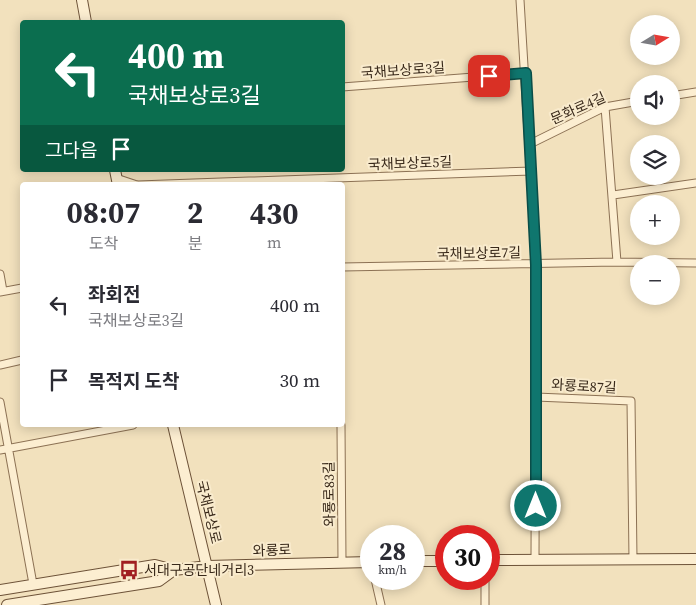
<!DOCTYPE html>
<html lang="ko">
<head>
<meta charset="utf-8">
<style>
	body { margin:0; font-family:"Source Serif 4","Noto Sans KR",serif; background:#f7f7f7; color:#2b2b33; height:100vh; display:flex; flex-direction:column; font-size:19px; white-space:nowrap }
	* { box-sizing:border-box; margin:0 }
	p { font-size:16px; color:#7c7c81 }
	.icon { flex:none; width:28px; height:28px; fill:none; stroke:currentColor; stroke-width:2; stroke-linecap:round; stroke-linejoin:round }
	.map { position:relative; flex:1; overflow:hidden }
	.drawer { position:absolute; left:20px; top:182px; width:325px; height:245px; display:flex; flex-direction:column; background:#fff; border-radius:5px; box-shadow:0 2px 12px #0003 }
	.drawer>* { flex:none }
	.hud { position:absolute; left:20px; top:20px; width:325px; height:152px; border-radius:5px; box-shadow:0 2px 12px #0003; background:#0b6e4f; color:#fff; overflow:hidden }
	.needle { width:32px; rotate:79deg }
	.buttons { position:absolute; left:630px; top:15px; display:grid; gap:10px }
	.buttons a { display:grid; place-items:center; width:50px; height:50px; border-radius:50%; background:#fff; box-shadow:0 2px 12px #0003; font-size:25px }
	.speed { position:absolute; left:360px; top:525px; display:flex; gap:10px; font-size:25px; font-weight:700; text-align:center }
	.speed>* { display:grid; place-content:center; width:65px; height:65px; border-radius:50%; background:#fff; box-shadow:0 2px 12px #0003; line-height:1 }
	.speed small { font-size:12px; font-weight:400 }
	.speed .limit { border:8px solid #d22; background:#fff; color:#111 }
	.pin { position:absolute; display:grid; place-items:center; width:42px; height:42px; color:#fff; margin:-21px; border-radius:10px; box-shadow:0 2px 8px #0006 }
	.me { position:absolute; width:55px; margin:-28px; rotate:0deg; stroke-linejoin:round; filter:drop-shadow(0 0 4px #0008) }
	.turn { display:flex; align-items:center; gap:18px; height:105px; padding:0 25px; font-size:22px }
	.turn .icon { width:65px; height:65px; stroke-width:2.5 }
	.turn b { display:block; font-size:35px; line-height:42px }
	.then { display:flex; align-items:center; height:48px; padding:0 25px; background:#0003; gap:10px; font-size:19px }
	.eta { display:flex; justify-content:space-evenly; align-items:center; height:85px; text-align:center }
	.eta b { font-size:30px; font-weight:700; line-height:35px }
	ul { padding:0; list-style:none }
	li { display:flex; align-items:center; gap:15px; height:75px; padding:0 25px }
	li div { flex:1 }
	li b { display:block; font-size:19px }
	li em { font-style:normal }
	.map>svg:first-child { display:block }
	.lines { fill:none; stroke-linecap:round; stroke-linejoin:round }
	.minor-casing { stroke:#8c7154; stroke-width:9 }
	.secondary-casing { stroke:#6d5238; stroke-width:12 }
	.minor { stroke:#fceed1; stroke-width:7 }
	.secondary { stroke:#fceed1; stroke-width:10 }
	.route-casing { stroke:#0a4d48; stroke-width:12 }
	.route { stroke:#0f766e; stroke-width:9 }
	.labels { text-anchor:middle; stroke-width:4; stroke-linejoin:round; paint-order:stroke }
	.street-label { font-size:14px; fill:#39291a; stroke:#f9ebcd }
	.poi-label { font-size:14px; fill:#39291a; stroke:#f9ebcd; text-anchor:start }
</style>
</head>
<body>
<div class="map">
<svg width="696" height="605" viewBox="0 0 696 605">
	<rect width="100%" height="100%" fill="#f2e1bd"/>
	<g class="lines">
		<defs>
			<path id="minor" d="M520,0L536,265L535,560
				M342,87L526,73
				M671,96L696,92
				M605,107L617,262H615
				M530,144L605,107L639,101
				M116,178L137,185
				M138,185L532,171
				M613,195L696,183
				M342,267L615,262L696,263
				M0,274L3,291
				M0,292L22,288
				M0,365L22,360
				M536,397L631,401L633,559
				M0,402L33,584
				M341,425L342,562
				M0,450L133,425
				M375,579L381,605
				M485,579V605"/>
			<path id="secondary" d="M82,0L86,22
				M115,170L118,185
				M173,425L216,605
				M489,560L696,559
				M414,561H446
				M0,590L155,565L174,570L208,566L371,562
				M7,605L159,581L174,570"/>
		</defs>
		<use href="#minor" class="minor-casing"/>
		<use href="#secondary" class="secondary-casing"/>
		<use href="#minor" class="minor"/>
		<use href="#secondary" class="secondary"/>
	</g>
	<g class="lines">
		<defs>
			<path id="route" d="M489,76L526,73L536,265V506"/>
		</defs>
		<use href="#route" class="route-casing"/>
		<use href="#route" class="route"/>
	</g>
	<defs>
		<symbol id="bus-bare" viewBox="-9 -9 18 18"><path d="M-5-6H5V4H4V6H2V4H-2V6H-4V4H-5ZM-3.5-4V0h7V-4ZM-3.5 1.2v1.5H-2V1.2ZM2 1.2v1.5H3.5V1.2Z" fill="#a01e21" stroke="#f9ebcd" stroke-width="2.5" paint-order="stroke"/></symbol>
	</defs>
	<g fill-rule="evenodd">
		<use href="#bus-bare" x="115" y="556" width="28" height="28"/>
	</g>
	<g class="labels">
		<g class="street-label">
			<text transform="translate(403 70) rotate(-4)" y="5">국채보상로3길</text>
			<text transform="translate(578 108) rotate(-24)" y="5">문화로4길</text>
			<text transform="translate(410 163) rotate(-2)" y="5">국채보상로5길</text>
			<text transform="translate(479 253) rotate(-1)" y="5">국채보상로7길</text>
			<text transform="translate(584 386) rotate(3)" y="5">와룡로87길</text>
			<text transform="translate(329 494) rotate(-91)" y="5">와룡로83길</text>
			<text transform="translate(209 512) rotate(76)" y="5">국채보상로</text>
			<text transform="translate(272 550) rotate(-2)" y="5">와룡로</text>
		</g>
		<g class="poi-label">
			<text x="144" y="575">서대구공단네거리3</text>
		</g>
	</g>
</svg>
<div class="buttons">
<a><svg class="needle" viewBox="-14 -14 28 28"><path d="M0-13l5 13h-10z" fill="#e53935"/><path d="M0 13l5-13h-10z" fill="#7c7c81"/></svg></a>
<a><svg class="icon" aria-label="sound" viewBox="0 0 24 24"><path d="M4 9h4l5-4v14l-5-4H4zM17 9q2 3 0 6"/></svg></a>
<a><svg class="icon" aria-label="layers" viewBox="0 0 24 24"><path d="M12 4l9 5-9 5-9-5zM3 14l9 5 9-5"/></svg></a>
<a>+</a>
<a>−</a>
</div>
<div class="speed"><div>28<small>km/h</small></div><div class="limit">30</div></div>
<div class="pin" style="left:489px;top:76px;background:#d93025"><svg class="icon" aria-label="arrive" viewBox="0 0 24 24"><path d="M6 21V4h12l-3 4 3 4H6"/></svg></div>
<svg class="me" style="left:536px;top:506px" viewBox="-20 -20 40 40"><circle r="17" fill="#0f766e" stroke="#fff" stroke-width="3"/><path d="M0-11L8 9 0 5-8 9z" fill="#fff"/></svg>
<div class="hud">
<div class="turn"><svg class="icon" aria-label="left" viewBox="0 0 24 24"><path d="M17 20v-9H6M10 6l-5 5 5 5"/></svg><div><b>400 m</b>국채보상로3길</div></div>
<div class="then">그다음<svg class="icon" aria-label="arrive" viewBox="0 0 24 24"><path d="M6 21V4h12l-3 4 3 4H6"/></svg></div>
</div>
<section class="drawer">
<div class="eta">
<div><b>08:07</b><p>도착</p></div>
<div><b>2</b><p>분</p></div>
<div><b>430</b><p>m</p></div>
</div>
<ul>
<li><svg class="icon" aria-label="left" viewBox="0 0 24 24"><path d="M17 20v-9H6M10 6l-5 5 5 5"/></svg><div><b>좌회전</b><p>국채보상로3길</p></div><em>400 m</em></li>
<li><svg class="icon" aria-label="arrive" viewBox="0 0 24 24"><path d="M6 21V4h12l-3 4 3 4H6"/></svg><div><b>목적지 도착</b></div><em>30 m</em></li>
</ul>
</section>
</div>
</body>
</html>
